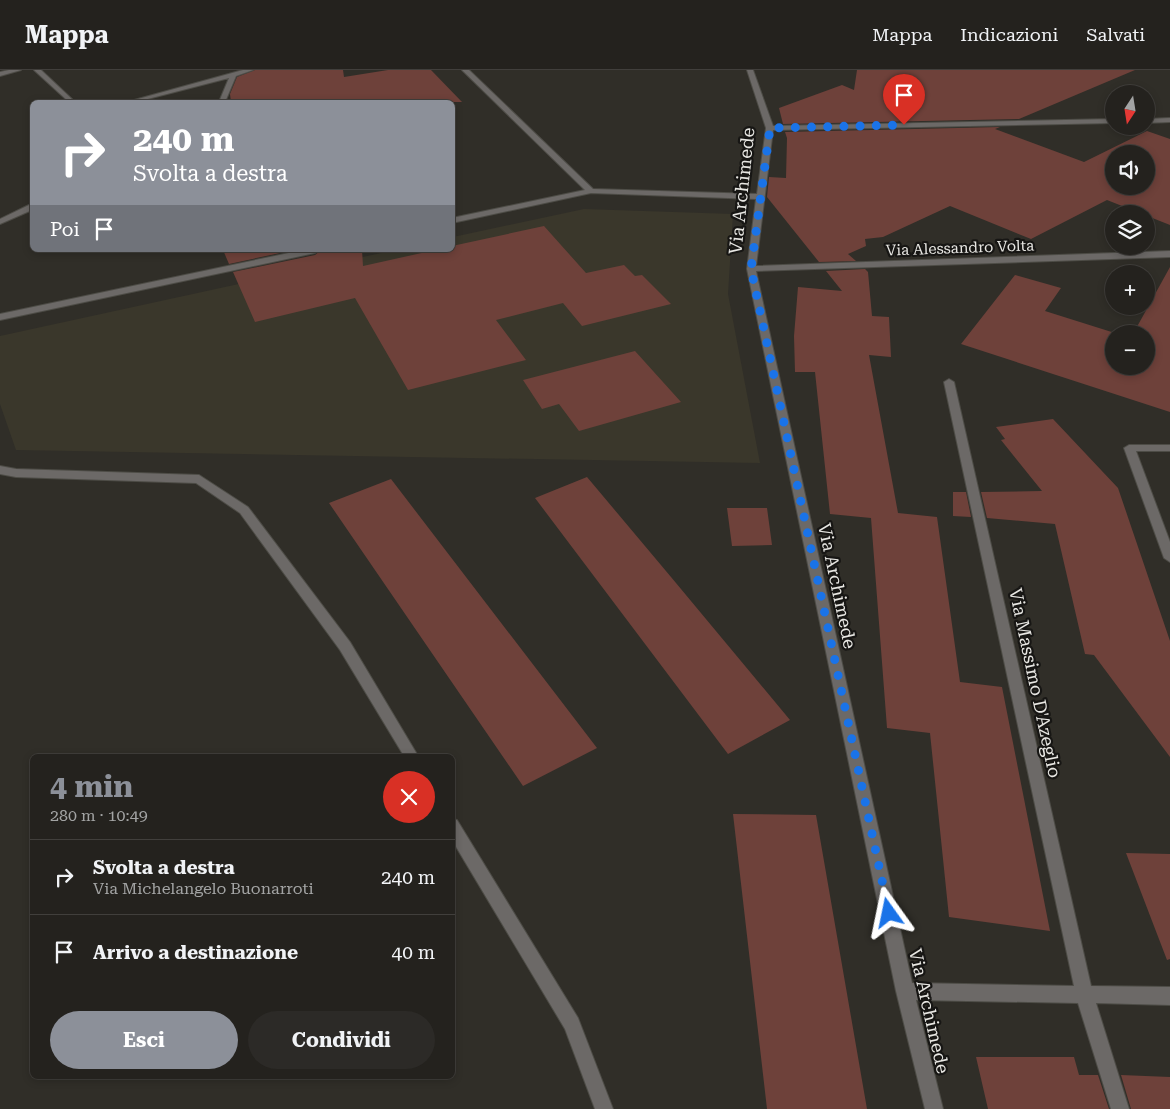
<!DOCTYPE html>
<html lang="it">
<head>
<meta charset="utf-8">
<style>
	body { margin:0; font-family:"Roboto Serif",serif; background:#2c2a27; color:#f1f3f6; height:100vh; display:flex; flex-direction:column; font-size:19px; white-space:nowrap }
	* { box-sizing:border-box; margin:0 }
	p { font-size:16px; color:#a3a4a4 }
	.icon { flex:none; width:28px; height:28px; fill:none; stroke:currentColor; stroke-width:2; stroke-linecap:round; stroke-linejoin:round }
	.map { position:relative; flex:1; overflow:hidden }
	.details { position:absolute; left:30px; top:684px; width:425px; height:325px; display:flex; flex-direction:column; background:#24221e; border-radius:8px; box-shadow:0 2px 8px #0003,0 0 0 1px #413f3c }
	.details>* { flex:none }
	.hud { position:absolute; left:30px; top:30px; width:425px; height:152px; border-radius:8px; box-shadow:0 2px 8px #0003,0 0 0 1px #413f3c; background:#8c9099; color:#fff; overflow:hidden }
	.needle { width:32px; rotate:192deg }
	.buttons { position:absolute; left:1105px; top:15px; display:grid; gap:10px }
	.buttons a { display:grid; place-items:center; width:50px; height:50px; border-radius:50%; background:#24221e; box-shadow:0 2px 8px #0003,0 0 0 1px #413f3c; font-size:25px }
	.pin { position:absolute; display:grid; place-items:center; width:42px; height:42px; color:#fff; margin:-51px -21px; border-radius:50% 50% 50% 0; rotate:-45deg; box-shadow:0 0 5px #0007 }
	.pin .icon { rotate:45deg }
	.me { position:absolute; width:55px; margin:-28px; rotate:348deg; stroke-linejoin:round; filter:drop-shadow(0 0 4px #0008) }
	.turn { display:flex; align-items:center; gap:18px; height:105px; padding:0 20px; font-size:22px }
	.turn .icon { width:65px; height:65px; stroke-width:2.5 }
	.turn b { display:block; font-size:35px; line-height:42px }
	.then { display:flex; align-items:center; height:48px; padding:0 20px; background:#0003; gap:10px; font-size:19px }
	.round { display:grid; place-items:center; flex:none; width:52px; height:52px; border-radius:26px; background:#2c2a27 }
	.head { display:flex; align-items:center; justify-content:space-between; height:85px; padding:0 20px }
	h1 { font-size:30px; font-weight:700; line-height:38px; color:#8c9099 }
	.action { display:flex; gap:10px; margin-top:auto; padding:10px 20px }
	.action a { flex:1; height:58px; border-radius:30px; background:#8c9099; color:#fff; font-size:20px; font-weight:700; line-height:58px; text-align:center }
	.action a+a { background:#2c2a27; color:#f1f3f6 }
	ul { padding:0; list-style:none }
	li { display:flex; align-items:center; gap:15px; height:75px; padding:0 20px; border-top:1px solid #413f3c }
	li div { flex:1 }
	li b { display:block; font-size:19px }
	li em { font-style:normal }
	header { display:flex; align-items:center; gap:30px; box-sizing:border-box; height:70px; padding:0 25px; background:#24221e; border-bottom:1px solid #413f3c }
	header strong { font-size:24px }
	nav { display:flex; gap:28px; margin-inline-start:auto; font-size:18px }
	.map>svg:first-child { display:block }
	.built { fill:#3a372b }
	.building { fill:#6e413a; fill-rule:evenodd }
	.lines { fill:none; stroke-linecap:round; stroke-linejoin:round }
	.minor-casing { stroke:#4d4c46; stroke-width:2 }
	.minor { fill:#6c6967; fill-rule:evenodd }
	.route { stroke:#1a73e8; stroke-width:9; stroke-dasharray:0 16.2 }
	.labels { text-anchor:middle; stroke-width:4.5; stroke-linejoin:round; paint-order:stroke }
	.far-street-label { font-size:15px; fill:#e8e7e3; stroke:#171614 }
	.street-label { font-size:18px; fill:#e8e7e3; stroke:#171614 }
</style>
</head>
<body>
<header>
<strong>Mappa</strong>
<nav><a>Mappa</a><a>Indicazioni</a><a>Salvati</a></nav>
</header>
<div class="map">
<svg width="1170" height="1039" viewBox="0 0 1170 1039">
	<rect width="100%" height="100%" fill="#302e28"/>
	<path class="built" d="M584,139L733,144L728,224L760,393L16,380L0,334V266L395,180H452L453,167Z"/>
	<path class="building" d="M255,0H343L344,7L388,0H431L462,32H231L230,24L237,7Z
		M857,0H1135L1019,49L783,54L779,38L842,15L854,20Z
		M1000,57L995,59L1084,92L1147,61L1170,69V155L1107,130L1031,169L950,136L883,167L865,169L866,176L848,184L856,191L819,192L767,127L769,107L786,108L787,68L785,62ZM1114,84H1146V116H1114Z
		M544,156L586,203L624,195L635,206L642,205L671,234L582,256L563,233L496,250L526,290L408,320L355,228L255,252L233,202L315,185L321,180H362L363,196L435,180H452V176Z
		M223,180H294L229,194Z
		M1170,197V342L961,274L1015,205L1061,218L1045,241L1118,264H1114V296H1146V264H1133Z
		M865,199L868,202L872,246L889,247L891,287L869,285L898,443L937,447L960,612L1002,617L1050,861L949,847L930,663L887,658L871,448L830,444L815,302H795L794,266L798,217L842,221L826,201Z
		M635,281L681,332L579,361L559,334L542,339L523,310Z
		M1053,349L1118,418L1170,571V687L1094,585L1085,584L1055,454L987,448L981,422L1042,421L1001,370L1005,369L996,357Z
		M587,407L671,507L790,650L728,684L535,428Z
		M391,409L597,678L523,716L329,433Z
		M953,422H966L971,447L953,446Z
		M727,438H767L772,475L732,476Z
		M733,744L816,745L867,1039H767Z
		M1126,783L1170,784V889L1167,890Z
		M976,987H1074L1079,1005H1098L1109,1039H988Z
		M1121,1005L1170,1007V1039H1131Z"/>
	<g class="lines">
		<defs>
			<path id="minor" d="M9,0H21L0,6V2Z
				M34,0H41L75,32H69Z
				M243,0H253L236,6L225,32H219L229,8L136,32H127Z
				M462,0H469L593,119L757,124L766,58L747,0H753L773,56L1114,49V53L773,60L756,196L1170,181V187L756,201L912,913L1074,916L944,312L949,309L954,312L1091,916L1170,917V935L1096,933L1129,1039H1111L1078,933L916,930L943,1039H925L896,921L747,199L756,129L591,123L452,153V148L585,120Z
				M1170,48V52L1146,53V49Z
				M29,135H32V140L0,154V149Z
				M303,180H319L315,183L0,250V244Z
				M1129,375H1170V381H1136L1170,472V492L1164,488L1124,378Z
				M0,396L16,399L199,405L248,437L350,572L418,686H404L340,580L240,443L196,413L16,407L0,404Z
				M452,749L457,750L578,948L613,1039H595L565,959L452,770Z"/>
		</defs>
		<use href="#minor" class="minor-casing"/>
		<use href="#minor" class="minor"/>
	</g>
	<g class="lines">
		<path class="route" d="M889,843L751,199L770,58L904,55"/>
	</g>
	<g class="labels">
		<g class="far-street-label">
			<text transform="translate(960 178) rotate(-2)" y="5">Via Alessandro Volta</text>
		</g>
		<g class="street-label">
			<text transform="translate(742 121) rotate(-84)" y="6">Via Archimede</text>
			<text transform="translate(837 516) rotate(78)" y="6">Via Archimede</text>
			<text transform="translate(1035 613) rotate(78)" y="6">Via Massimo D'Azeglio</text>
			<text transform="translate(929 941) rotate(77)" y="6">Via Archimede</text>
		</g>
	</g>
</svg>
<div class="buttons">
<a><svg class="needle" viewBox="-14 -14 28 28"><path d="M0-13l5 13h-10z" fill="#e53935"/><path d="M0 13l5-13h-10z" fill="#a3a4a4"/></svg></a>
<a><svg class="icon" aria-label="sound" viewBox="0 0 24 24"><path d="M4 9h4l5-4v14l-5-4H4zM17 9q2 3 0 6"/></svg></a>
<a><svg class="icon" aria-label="layers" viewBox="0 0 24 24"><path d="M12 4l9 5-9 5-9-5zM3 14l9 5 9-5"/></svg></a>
<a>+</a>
<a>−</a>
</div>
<div class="pin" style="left:904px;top:55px;background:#d93025"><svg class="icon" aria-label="arrive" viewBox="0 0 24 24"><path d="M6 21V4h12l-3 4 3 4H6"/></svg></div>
<svg class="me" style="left:889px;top:843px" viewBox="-20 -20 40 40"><path d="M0-17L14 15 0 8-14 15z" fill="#1a73e8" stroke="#fff" stroke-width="4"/></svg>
<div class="hud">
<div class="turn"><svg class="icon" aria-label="right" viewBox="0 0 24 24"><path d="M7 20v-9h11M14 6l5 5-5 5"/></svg><div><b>240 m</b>Svolta a destra</div></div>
<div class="then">Poi<svg class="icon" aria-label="arrive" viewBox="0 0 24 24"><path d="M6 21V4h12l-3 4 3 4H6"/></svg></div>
</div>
<section class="details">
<div class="head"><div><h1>4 min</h1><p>280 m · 10:49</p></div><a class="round" style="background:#d93025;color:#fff"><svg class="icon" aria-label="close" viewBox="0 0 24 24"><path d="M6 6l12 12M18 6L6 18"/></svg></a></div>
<ul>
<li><svg class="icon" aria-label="right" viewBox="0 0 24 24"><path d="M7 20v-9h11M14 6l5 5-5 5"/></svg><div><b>Svolta a destra</b><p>Via Michelangelo Buonarroti</p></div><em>240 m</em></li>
<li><svg class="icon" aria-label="arrive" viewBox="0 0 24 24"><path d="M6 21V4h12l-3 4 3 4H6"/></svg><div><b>Arrivo a destinazione</b></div><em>40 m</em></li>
</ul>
<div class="action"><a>Esci</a><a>Condividi</a></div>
</section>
</div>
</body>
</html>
